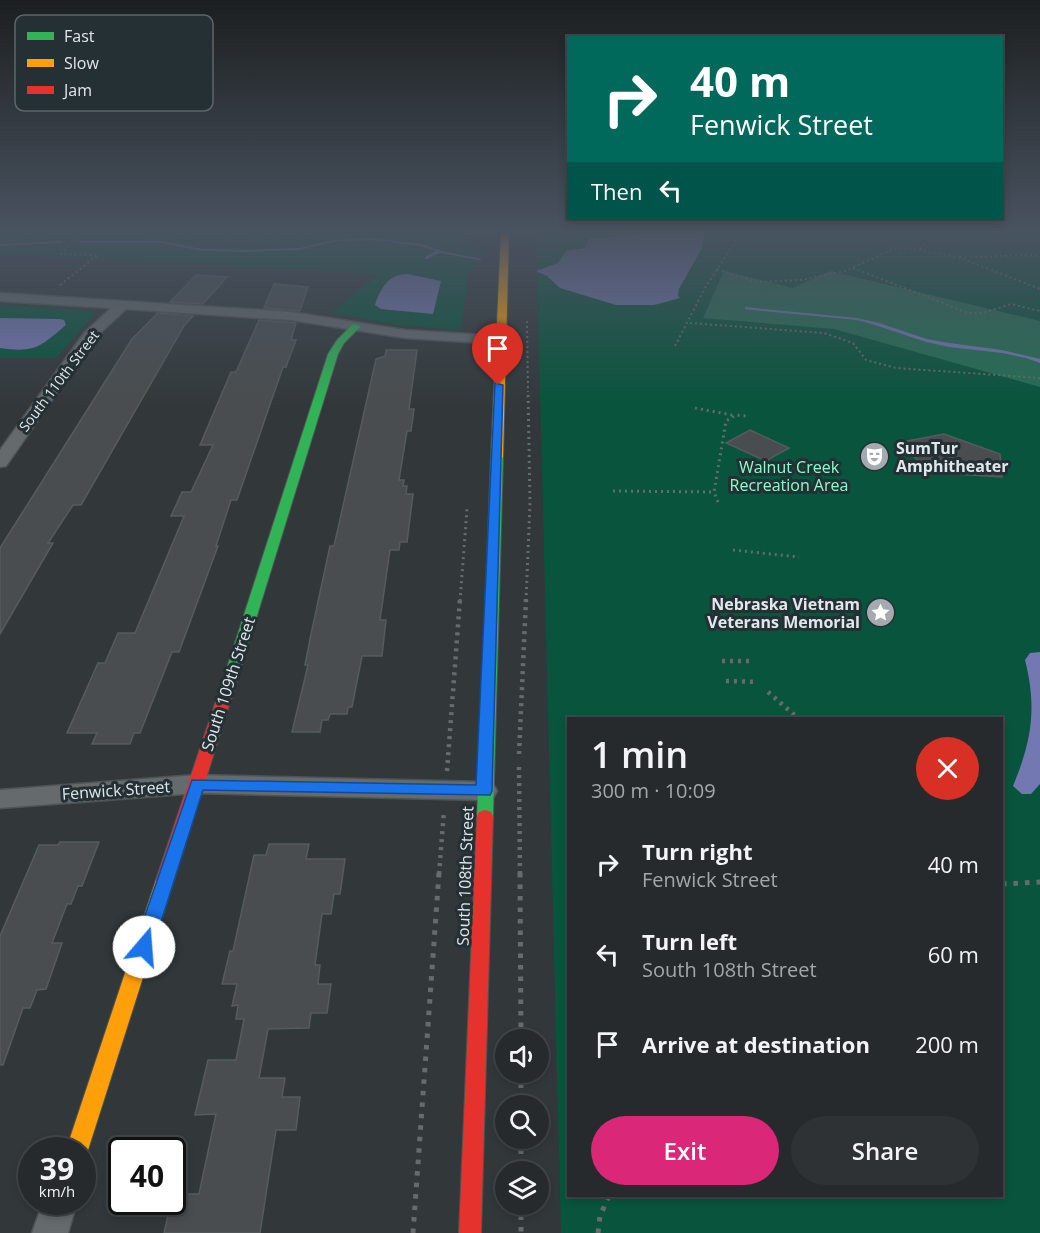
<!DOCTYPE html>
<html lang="en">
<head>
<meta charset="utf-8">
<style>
	body { margin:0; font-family:"Open Sans",sans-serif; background:#2e3234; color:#f1f3f6; height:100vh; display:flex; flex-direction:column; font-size:22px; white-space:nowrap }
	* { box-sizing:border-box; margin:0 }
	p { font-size:20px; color:#a4a7a9 }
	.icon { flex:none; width:33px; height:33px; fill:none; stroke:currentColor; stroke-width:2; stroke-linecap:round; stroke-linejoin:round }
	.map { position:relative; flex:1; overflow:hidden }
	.panel { position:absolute; left:567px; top:717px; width:436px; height:480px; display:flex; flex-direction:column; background:#262a2c; border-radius:0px; box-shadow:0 3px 9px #0003,0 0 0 2px #424648 }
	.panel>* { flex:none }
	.top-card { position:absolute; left:567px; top:36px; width:436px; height:183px; border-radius:0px; box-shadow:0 3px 9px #0003,0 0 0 2px #424648; background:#00695c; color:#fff; overflow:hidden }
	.controls { position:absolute; left:495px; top:1029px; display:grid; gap:12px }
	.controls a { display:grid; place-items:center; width:54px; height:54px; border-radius:50%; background:#262a2c; box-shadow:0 3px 9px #0003,0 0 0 2px #424648; font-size:30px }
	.speed { position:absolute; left:18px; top:1137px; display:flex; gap:12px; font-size:30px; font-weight:700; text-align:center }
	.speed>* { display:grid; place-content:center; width:78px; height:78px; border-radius:50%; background:#262a2c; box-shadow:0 3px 9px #0003,0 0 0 2px #424648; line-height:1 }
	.speed small { font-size:15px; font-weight:400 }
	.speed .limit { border:3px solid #111; border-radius:9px; background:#fff; color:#111 }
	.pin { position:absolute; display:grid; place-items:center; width:51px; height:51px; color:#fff; margin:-62px -26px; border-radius:50% 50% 50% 0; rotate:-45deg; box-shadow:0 0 6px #0007 }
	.pin .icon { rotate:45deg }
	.me { position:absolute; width:66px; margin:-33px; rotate:18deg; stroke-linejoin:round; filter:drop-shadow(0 0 4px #0008) }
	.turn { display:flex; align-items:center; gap:21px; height:126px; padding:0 24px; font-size:27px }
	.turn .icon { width:78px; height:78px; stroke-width:2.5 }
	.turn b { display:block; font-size:42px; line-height:51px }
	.then { display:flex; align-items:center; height:57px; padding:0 24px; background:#0003; gap:12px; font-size:22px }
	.round { display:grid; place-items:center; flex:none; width:63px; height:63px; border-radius:32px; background:#2e3234 }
	.summary { display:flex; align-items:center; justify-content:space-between; height:102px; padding:0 24px }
	h1 { font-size:36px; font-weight:600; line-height:45px }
	.cta { display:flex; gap:12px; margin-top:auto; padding:12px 24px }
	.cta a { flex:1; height:69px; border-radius:36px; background:#db2777; color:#fff; font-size:24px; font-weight:600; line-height:69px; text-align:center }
	.cta a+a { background:#2e3234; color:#f1f3f6 }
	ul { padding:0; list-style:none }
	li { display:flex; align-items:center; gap:18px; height:90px; padding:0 24px }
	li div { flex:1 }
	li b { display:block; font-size:22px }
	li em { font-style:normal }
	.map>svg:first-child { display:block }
	.green { fill:#08543c; fill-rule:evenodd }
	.forest { fill:#236f53 }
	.water { fill:#7377b2 }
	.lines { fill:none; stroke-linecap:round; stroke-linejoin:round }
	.stream { fill:#7377b2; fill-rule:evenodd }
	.building { fill:#494d4f; stroke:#565b5d; stroke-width:1.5 }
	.street-casing { stroke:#4e5456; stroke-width:3 }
	.fast-casing { stroke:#4e5456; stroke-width:2 }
	.slow-casing { stroke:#4e5456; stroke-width:2 }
	.jam-casing { stroke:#4e5456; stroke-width:2 }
	.path-far3 { stroke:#676b6c; stroke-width:2; stroke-dasharray:2 3; stroke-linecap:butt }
	.path-far2 { stroke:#676b6c; stroke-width:3; stroke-dasharray:2 4; stroke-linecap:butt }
	.path-far1 { stroke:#676b6c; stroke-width:4.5; stroke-dasharray:3 5; stroke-linecap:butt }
	.path { stroke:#676b6c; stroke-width:5; stroke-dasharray:4.5 7; stroke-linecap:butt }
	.street { fill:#656a6c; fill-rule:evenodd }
	.fast { fill:#30b455; fill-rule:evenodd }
	.slow { fill:#ff9f0a; fill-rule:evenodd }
	.jam { fill:#e5322d; fill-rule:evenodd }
	.route { fill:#1a73e8; stroke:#114b97; stroke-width:1.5 }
	.labels { text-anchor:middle; stroke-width:6; stroke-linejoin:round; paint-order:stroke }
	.far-street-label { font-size:14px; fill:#e1e8eb; stroke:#243034 }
	.poi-label { font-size:16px; font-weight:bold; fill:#e1e8eb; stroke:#243034; text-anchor:start }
	.park-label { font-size:16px; fill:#8afcca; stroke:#243034 }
	.street-label { font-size:16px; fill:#e1e8eb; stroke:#243034 }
	.key { fill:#243034; stroke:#5d676b; stroke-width:1.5 }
	.key-label { font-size:16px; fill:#e1e8eb }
</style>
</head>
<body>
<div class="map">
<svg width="1040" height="1233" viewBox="0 0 1040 1233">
	<rect width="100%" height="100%" fill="#32383a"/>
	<path class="green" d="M0,233H472L471,242L482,253L472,271L468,273L462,326L457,330L390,324L332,312L380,274L0,254Z
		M536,233H1040V1233H561ZM568,718H1002V1196H568Z
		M0,305L91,311L95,314L56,358H0Z"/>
	<path class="forest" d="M724,271L793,288L830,271L1040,321V387L834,329L703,318Z"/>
	<path class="water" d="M643,233H705L702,248L679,289L678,296L680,298L654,305H616L560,288L547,276L536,271L558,263L566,251L585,248L588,239Z
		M408,274L441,281L433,314L381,309L375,305C380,289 389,273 408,274Z
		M0,318L60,319L64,320L66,325C40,347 35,353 0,348Z
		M1040,652V784L1031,794H1022L1013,786C1032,740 1037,708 1025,660L1030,653Z"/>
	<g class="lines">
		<path class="stream" d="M372,238L421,244L447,252L482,259L480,260L440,253L427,259H425V257L436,251L420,246L372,240L333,242L299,250L246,252L203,251L161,243H81L79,242L81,241H161L203,249L246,250L299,248L333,240Z
			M62,241V243H60L0,246V244Z
			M745,307L857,318L879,323L927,339L949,343L1002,350L1040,359V363L1026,358L1002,353L949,347L926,342L875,325L857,320L761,311L745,309Z"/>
	</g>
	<path class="building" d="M196,275L227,277L203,304L170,302Z
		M274,284L308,287L300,311L264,308Z
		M158,313L193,316L184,326L81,505H73L48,543H53L0,634V548L132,339Z
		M259,320L296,323L291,340H296L286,367H283L237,500H231L216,546H218L179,652H172L140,733H134L130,744H92L97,733H67L98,663H105L118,633H135L184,516H171L182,492H191L213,445H200L231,372H236Z
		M386,350H417L409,409H414L411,431H407L399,480H404L403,486H407L406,494H413L407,542H400L399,550H390L380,620H386L382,656H362L352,707H348L347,714H330L328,720H322L320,732H292L308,665H305L310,639L330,546H334L376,359L385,356Z
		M750,430L789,448L766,461L726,443Z
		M944,434L1000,454L1002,477L954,474L919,461L897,443Z
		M60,842H99L82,886H78L71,904H67L52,943H62L46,989L37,990L30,1008H23L3,1065H0V936L39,845H58Z
		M269,844H309L306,859H345L340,894H334L331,914H322L315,965H320L318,984H331L327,1013H311L309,1028L268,1029L259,1078H285L282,1097H300L296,1130H276L260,1233H164L173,1194H199L216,1114L195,1115L208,1060H236L244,1019H236L238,1005L232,1006L237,984H222L230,951H233L254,855H266Z"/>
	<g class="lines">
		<defs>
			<path id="street" d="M0,293L291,312L405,330L500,336L507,340L500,344L405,338L291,320L126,309L95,338L6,466L0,467V450L85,332L111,308L0,301Z
				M197,775L484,782L493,784L497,791L493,798L484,800L197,793L0,808V790Z
				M43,1202H77L68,1233H32Z"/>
			<path id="fast" d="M353,324L361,326L344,343L338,354L237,680L230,685L225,683L223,680L328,354L337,340Z
				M497,454L503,457L493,816L491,820L485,822L479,820L477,816L491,457Z"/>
			<path id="slow" d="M501,233H509L503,457L497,460L491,457Z
				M165,873L171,875L174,880L88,1150L82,1158V1150H66L156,880L159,875Z"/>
			<path id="jam" d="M230,675L237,680L174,880L171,885L165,887L159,885L156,880L223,680Z
				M485,810L491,812L493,816L481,1233H459L477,816L479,812Z"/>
		</defs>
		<use href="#street" class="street-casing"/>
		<use href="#fast" class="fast-casing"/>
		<use href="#slow" class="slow-casing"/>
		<use href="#jam" class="jam-casing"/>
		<path class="path-far3" d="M179,233H319
			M464,233L484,234
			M0,234L142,233
			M920,249L929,241L923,233
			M960,257L1040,255
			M853,268L968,313H983L1011,304L1040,311
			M717,269L757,282L801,280L845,271L893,249L909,248L958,257L1040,289
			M60,285L98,255L61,254L81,235
			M527,321L528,392
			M690,323L824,333L853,343L866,360L896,368L1040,378
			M675,346L705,288L741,233"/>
		<path class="path-far2" d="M695,408L732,415
			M613,491L714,492
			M718,502L714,492L726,421L736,415L746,416
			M733,550L799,557
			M460,601L467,509
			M526,601L530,503L528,391"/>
		<path class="path-far1" d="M722,661H753
			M726,681L758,682
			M768,692L798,718
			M519,754L526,599
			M519,767L520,874
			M447,771L460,599
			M439,874L444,811"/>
		<path class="path" d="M520,873L521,1040
			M1002,884L1040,882
			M521,1072V1106
			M521,1138V1172
			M521,1204V1233
			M413,1233L439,873
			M598,1233L600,1216L609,1196"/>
		<use href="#street" class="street"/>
		<use href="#fast" class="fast"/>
		<use href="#slow" class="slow"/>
		<use href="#jam" class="jam"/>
	</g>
	<linearGradient id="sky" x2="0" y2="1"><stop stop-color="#1c1f20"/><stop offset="0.57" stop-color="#495360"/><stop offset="1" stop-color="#495360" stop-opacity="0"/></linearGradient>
	<rect width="1040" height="406" fill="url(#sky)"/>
	<path class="route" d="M495,383L503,385L492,791L490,795L203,790L153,947L150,952L144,955L137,952L134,947L192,780L476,785Z"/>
	<defs>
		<symbol id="theatre-disc" viewBox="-11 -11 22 22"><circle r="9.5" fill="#a4aaad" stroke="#243034"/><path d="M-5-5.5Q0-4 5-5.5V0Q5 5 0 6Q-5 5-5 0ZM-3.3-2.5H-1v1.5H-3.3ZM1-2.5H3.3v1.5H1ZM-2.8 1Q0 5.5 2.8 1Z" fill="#fff"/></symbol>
		<symbol id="sight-disc" viewBox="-11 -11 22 22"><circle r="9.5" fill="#a4aaad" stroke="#243034"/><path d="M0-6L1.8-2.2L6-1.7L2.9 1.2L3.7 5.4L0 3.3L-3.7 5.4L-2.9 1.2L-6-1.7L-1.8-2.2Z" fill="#fff"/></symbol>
	</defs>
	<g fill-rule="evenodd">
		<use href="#theatre-disc" x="858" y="440" width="33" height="33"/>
		<use href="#sight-disc" x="864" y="596" width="33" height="33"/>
	</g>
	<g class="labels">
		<g class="far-street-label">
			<text transform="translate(59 381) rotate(-53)" y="5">South 110th Street</text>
		</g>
		<g class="poi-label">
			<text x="896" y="454">SumTur<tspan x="896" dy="18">Amphitheater</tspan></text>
			<text x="860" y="610" text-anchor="end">Nebraska Vietnam<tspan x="860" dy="18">Veterans Memorial</tspan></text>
		</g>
		<g class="park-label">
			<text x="789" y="473">Walnut Creek<tspan x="789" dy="18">Recreation Area</tspan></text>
		</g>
		<g class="street-label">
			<text transform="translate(228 684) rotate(-72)" y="6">South 109th Street</text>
			<text transform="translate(116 790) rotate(-4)" y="6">Fenwick Street</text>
			<text transform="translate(465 876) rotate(-88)" y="6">South 108th Street</text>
		</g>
	</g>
	<rect x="15" y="15" width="198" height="96" rx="9" class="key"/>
	<rect x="27" y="32" width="27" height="8" fill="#30b455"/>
	<rect x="27" y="59" width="27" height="8" fill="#ff9f0a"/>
	<rect x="27" y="86" width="27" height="8" fill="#e5322d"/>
	<g class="key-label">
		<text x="64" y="42">Fast</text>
		<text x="64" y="69">Slow</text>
		<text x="64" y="96">Jam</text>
	</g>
</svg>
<div class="controls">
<a><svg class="icon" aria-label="sound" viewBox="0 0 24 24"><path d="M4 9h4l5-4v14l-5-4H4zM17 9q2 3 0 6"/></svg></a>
<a><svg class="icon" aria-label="search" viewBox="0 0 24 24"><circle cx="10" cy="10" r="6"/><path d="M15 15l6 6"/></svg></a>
<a><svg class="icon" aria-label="layers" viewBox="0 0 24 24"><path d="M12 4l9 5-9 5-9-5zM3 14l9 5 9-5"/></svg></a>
</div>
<div class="speed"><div>39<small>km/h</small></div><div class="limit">40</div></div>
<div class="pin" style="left:498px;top:385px;background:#d93025"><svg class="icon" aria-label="arrive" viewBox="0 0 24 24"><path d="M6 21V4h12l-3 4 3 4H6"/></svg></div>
<svg class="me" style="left:144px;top:947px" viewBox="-20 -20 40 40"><circle r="19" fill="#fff"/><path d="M0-13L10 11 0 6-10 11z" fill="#1a73e8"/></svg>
<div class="top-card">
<div class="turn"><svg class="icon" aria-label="right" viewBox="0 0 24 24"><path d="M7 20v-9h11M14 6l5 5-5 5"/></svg><div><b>40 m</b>Fenwick Street</div></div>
<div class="then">Then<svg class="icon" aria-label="left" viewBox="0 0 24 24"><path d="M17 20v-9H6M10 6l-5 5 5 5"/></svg></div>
</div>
<section class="panel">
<div class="summary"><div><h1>1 min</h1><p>300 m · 10:09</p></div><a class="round" style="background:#d93025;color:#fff"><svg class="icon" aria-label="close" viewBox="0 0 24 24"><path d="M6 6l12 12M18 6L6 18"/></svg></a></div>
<ul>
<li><svg class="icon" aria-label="right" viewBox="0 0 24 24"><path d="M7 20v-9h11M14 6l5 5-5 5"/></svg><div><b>Turn right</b><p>Fenwick Street</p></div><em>40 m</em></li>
<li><svg class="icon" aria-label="left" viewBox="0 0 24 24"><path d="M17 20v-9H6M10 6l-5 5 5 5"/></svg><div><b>Turn left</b><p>South 108th Street</p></div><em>60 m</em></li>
<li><svg class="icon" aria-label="arrive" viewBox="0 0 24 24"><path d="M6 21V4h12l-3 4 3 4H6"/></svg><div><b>Arrive at destination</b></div><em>200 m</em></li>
</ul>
<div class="cta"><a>Exit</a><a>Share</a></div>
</section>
</div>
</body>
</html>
